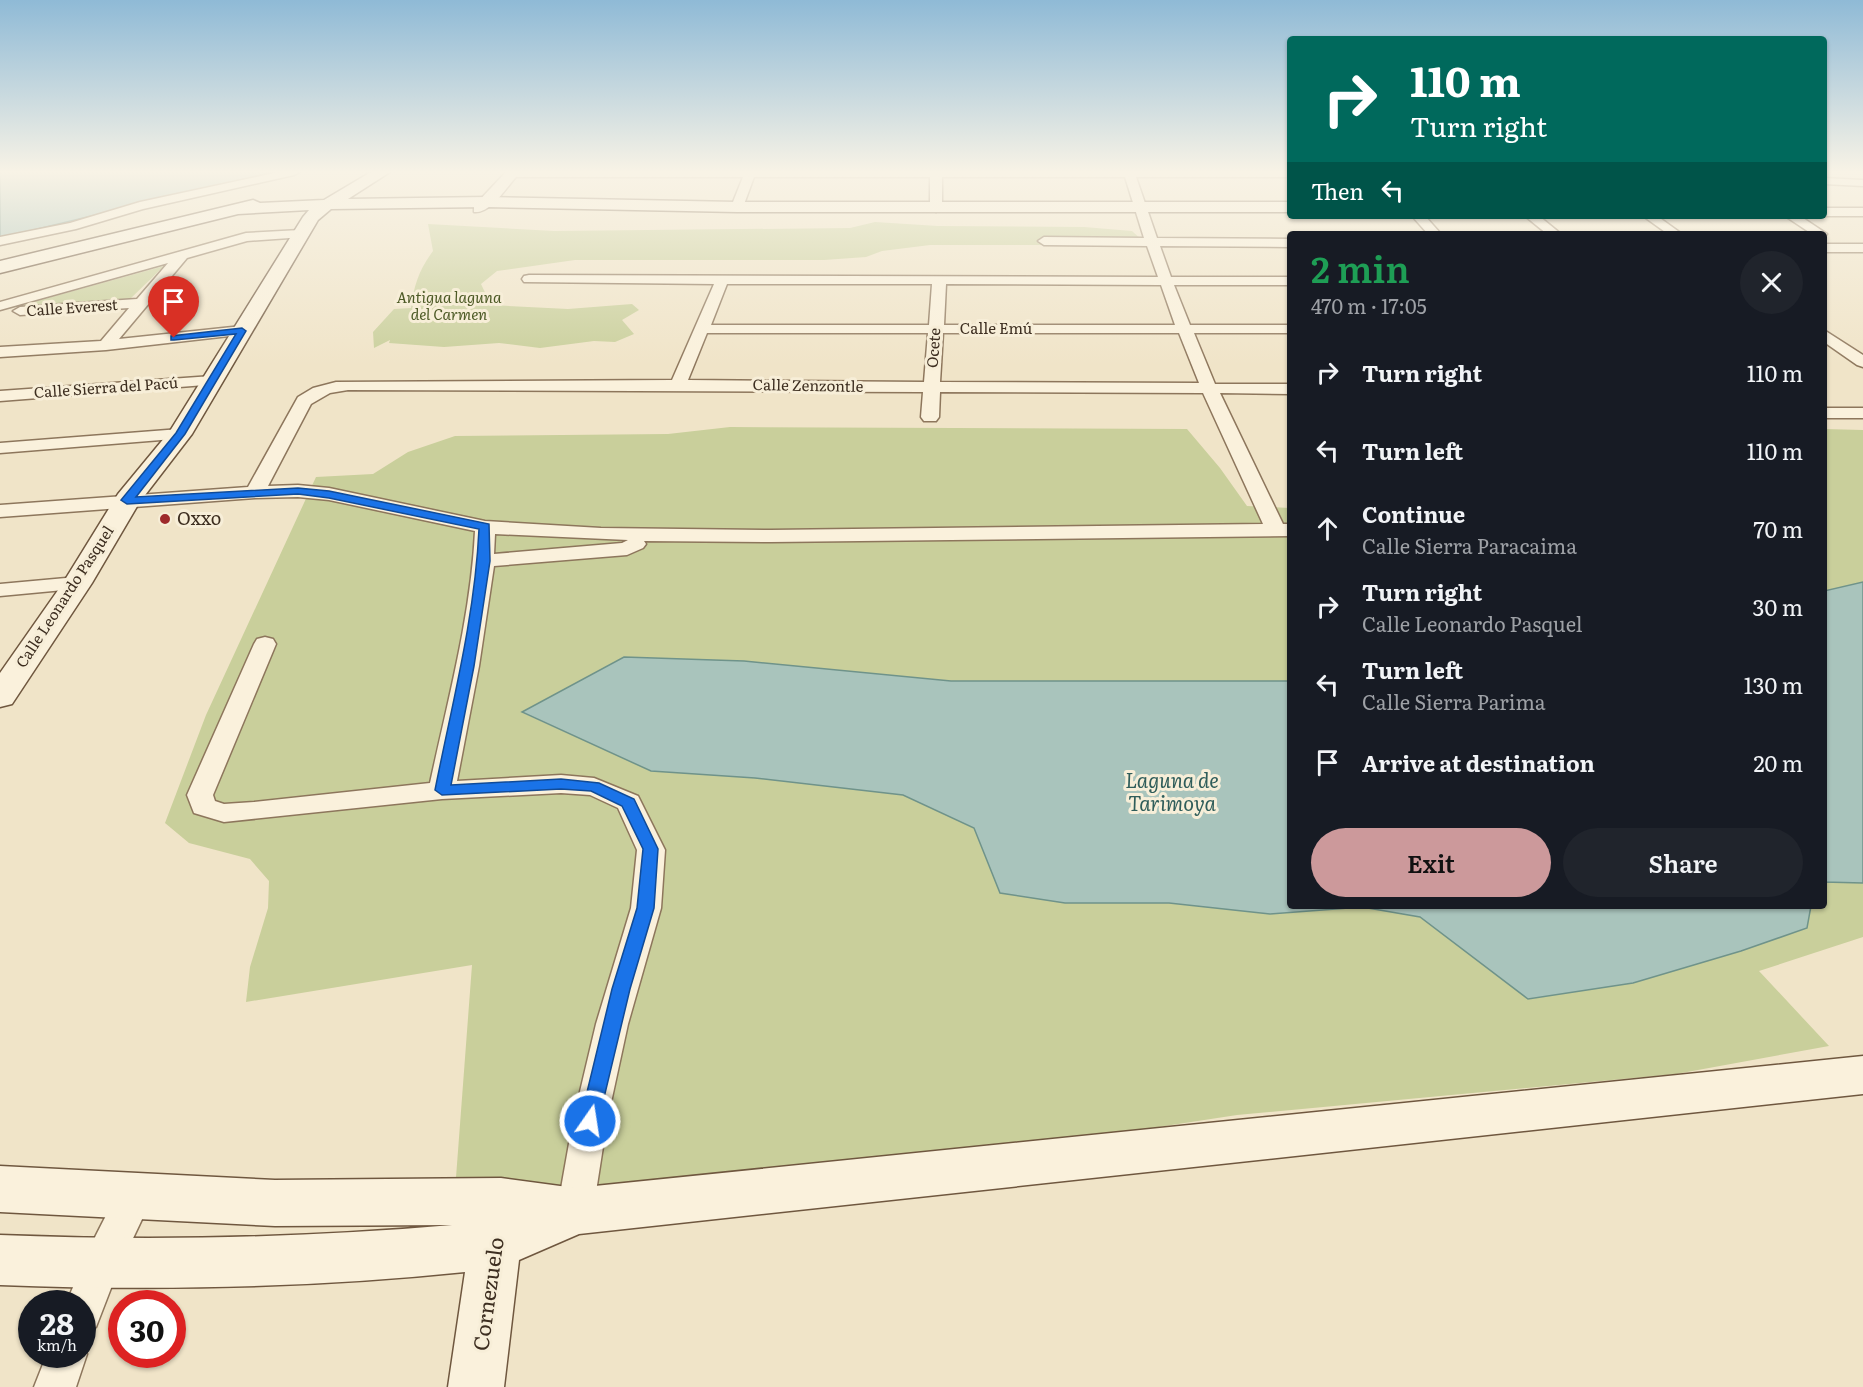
<!DOCTYPE html>
<html lang="en">
<head>
<meta charset="utf-8">
<style>
	body { margin:0; font-family:Literata,serif; background:#20242c; color:#f1f3f6; height:100vh; display:flex; flex-direction:column; font-size:22px; white-space:nowrap }
	* { box-sizing:border-box; margin:0 }
	p { font-size:20px; color:#9ea1a6 }
	.icon { flex:none; width:33px; height:33px; fill:none; stroke:currentColor; stroke-width:2; stroke-linecap:round; stroke-linejoin:round }
	.map { position:relative; flex:1; overflow:hidden }
	.side { position:absolute; left:1287px; top:231px; width:540px; height:678px; display:flex; flex-direction:column; background:#171b24; border-radius:6px; box-shadow:0 2px 4px #0004 }
	.side>* { flex:none }
	.hud { position:absolute; left:1287px; top:36px; width:540px; height:183px; border-radius:6px; box-shadow:0 2px 4px #0004; background:#00695c; color:#fff; overflow:hidden }
	.speed { position:absolute; left:18px; top:1290px; display:flex; gap:12px; font-size:30px; font-weight:700; text-align:center }
	.speed>* { display:grid; place-content:center; width:78px; height:78px; border-radius:50%; background:#171b24; box-shadow:0 2px 4px #0004; line-height:1 }
	.speed small { font-size:15px; font-weight:400 }
	.speed .limit { border:9px solid #d22; background:#fff; color:#111 }
	.pin { position:absolute; display:grid; place-items:center; width:51px; height:51px; color:#fff; margin:-62px -26px; border-radius:50% 50% 50% 0; rotate:-45deg; box-shadow:0 0 6px #0007 }
	.pin .icon { rotate:45deg }
	.me { position:absolute; width:66px; margin:-33px; rotate:13deg; stroke-linejoin:round; filter:drop-shadow(0 0 4px #0008) }
	.turn { display:flex; align-items:center; gap:21px; height:126px; padding:0 24px; font-size:27px }
	.turn .icon { width:78px; height:78px; stroke-width:2.5 }
	.turn b { display:block; font-size:42px; line-height:51px }
	.then { display:flex; align-items:center; height:57px; padding:0 24px; background:#0003; gap:12px; font-size:22px }
	.round { display:grid; place-items:center; flex:none; width:63px; height:63px; border-radius:32px; background:#20242c }
	.overview { display:flex; align-items:center; justify-content:space-between; height:102px; padding:0 24px }
	h1 { font-size:36px; font-weight:600; line-height:45px; color:#1e9e55 }
	.button { display:flex; gap:12px; margin-top:auto; padding:12px 24px }
	.button a { flex:1; height:69px; border-radius:36px; background:#cc999b; color:#111; font-size:24px; font-weight:600; line-height:69px; text-align:center }
	.button a+a { background:#20242c; color:#f1f3f6 }
	ul { padding:0; list-style:none }
	li { display:flex; align-items:center; gap:18px; height:78px; padding:0 24px }
	li div { flex:1 }
	li b { display:block; font-size:22px }
	li em { font-style:normal }
	.map>svg:first-child { display:block }
	.green { fill:#c9cf9b; fill-rule:evenodd }
	.water { fill:#a9c4bc; stroke:#6f938a; stroke-width:1.5 }
	.lines { fill:none; stroke-linecap:round; stroke-linejoin:round }
	.street-casing { stroke:#8d765c; stroke-width:3 }
	.secondary-casing { stroke:#6f573f; stroke-width:3 }
	.street { fill:#faf1dc; fill-rule:evenodd }
	.secondary { fill:#faf1dc; fill-rule:evenodd }
	.route { fill:#1a73e8; stroke:#114b97; stroke-width:1.5 }
	.poi-dot { fill:#9e2a2b; stroke:#f7eed8; stroke-width:2 }
	.labels { text-anchor:middle; stroke-width:6; stroke-linejoin:round; paint-order:stroke }
	.far-park-label { font-size:15px; font-style:italic; fill:#4d5a26; stroke:#f7eed8 }
	.far-street-label { font-size:15px; fill:#3d2e20; stroke:#f7eed8 }
	.poi-label { font-size:18px; fill:#3d2e20; stroke:#f7eed8; text-anchor:start }
	.water-label { font-size:20px; font-style:italic; fill:#2f5d5a; stroke:#f7eed8 }
	.near-street-label { font-size:21px; fill:#3d2e20; stroke:#f7eed8 }
</style>
</head>
<body>
<div class="map">
<svg width="1863" height="1387" viewBox="0 0 1863 1387">
	<rect width="100%" height="100%" fill="#f0e4c8"/>
	<path class="green" d="M875,222L938,226L1084,227L1132,231L1142,240L1048,245H930L882,251L866,257L824,260H575L497,271L481,284L491,305L568,309L632,304L639,310L622,320L634,334L615,342L594,341L540,348L499,343L444,347L389,343L390,340L374,348L373,332L394,309L411,308C414,285 419,270 433,251L428,224L554,231L850,228Z
		M164,266L129,300L19,306Z
		M730,427L1187,429L1220,468L1247,506L1290,508V906H1824V429L1863,430V937L1759,971L1829,1046L1676,1074L1237,1115L764,1187L454,1204L472,965L246,1002L250,967L268,908L269,881L250,859L189,843L165,823L206,715L316,477L373,474L408,452L455,436L668,434ZM593,674L574,736L523,713V712ZM1488,968L1636,982L1529,999Z"/>
	<path class="water" d="M0,172H274L0,238Z
		M1863,582V883L1824,882V591Z
		M624,657L744,661L951,681H1290V906H1811L1807,928L1741,951L1633,983L1528,999L1420,917L1362,907L1270,914L1169,903H1065L1000,893L974,828L903,795L755,778L651,771L522,712Z"/>
	<g class="lines">
		<defs>
			<path id="street" d="M279,172H300L294,175L143,209L76,229L0,245V237L70,223L140,202Z
				M506,172H1290V177H1136L1157,238L1290,239V247L1160,246L1171,277H1290V285H1174L1190,325H1290V333H1194L1215,384H1290V394L1220,393L1283,524H1290V536L771,542L644,541L646,544L643,548L627,555L494,566L479,666L457,781L561,775L594,778L638,796L665,850L661,908L628,1024L607,1121L593,1211L588,1223L575,1228L562,1223L557,1211L573,1121L596,1024L631,908L637,850L618,808L590,795L561,793L442,799L224,822L194,813L187,795L254,644L257,639L265,637L273,639L276,644L213,795L215,801L224,804L254,802L430,783C448,700 471,615 475,531L329,500L298,497L255,498L0,517V505L248,487L298,397L313,388L336,382L672,380L714,284L524,282L522,279L524,276L529,275L1158,277L1147,246L1044,245L1038,241L1044,237L1144,238L1125,177H942V208L936,212L930,208V177H754L743,207L737,211L731,207L743,177H516C506,188 490,214 474,212V206ZM727,284H932L929,325H711ZM946,284L1161,285L1175,325H944ZM707,333H928L924,382L688,380ZM943,333H1179L1199,383L940,382ZM348,390L923,392L921,417L924,421H936L939,417L940,392L1203,393L1263,524L771,530L601,528L485,521L329,488L298,485L268,486L311,404L330,393ZM495,534L628,540L622,543L494,554Z
				M1824,178L1863,180V186L1824,184Z
				M1824,208H1863V216H1824Z
				M1412,216H1425L1441,234H1428Z
				M1525,216H1539L1561,234H1547Z
				M1643,216H1657L1682,234H1668Z
				M1785,216H1800L1827,234L1824,237V234H1812Z
				M300,230L304,231L306,234L304,237L247,241L187,258L119,339L242,326L247,328L250,331L247,334L106,350L0,357V347L101,341L129,308L20,315L13,311L20,307L137,299L168,263L0,310V302L246,233Z
				M1824,244H1863V252H1824Z
				M1824,330L1863,355V367L1857,365L1824,342Z
				M212,376L220,381L218,384L0,401V391Z
				M1824,408H1863V418H1824Z
				M180,429L186,430L189,434L186,438L0,453V443Z
				M77,577L85,578L88,583L85,588L0,596V584Z
				M135,1179L148,1184L153,1196L118,1270L96,1327L82,1332V1304H66L88,1251L122,1184Z
				M82,1343L87,1354L76,1387H34L47,1354H82Z"/>
			<path id="secondary" d="M371,172H390L348,199L487,197L737,202H1290V212H737L487,207L331,209L318,220L192,434L139,503L92,583L12,704L0,707V673L63,583L118,494L170,431L303,217L309,210L238,214L0,273V261L253,200L260,203L324,200Z
				M1863,1056V1094L579,1234L519,1260L504,1387H448L465,1272C310,1288 155,1291 0,1285V1235C151,1241 302,1238 452,1225L275,1226L0,1212V1166L275,1180L501,1178L575,1188Z"/>
		</defs>
		<use href="#street" class="street-casing"/>
		<use href="#secondary" class="secondary-casing"/>
		<use href="#street" class="street"/>
		<use href="#secondary" class="secondary"/>
	</g>
	<linearGradient id="sky" x2="0" y2="1"><stop stop-color="#8fbad6"/><stop offset="0.47" stop-color="#f8f3e6"/><stop offset="1" stop-color="#f8f3e6" stop-opacity="0"/></linearGradient>
	<rect width="1863" height="366" fill="url(#sky)"/>
	<path class="route" d="M242,328L246,331L185,434L136,497L298,488L329,491L489,524L490,561L474,666L451,785L561,779L599,783L634,799L658,849L654,908L630,989L597,1127L590,1129L583,1127L580,1121L612,989L637,908L643,849L622,806L591,791L561,789L442,795L435,790C452,704 475,617 479,529L329,498L298,494L127,504L121,500L176,433L236,334L174,340H171V336Z"/>
	<circle class="poi-dot" cx="165" cy="519" r="6"/>
	<g class="labels">
		<g class="far-park-label">
			<text x="449" y="303">Antigua laguna<tspan x="449" dy="17">del Carmen</tspan></text>
		</g>
		<g class="far-street-label">
			<text transform="translate(72 308) rotate(-4)" y="5">Calle Everest</text>
			<text x="996" y="334">Calle Emú</text>
			<text transform="translate(934 348) rotate(-86)" y="5">Ocete</text>
			<text transform="translate(808 386) rotate(1)" y="5">Calle Zenzontle</text>
			<text transform="translate(106 388) rotate(-4)" y="5">Calle Sierra del Pacú</text>
			<text transform="translate(65 597) rotate(-57)" y="5">Calle Leonardo Pasquel</text>
		</g>
		<g class="poi-label">
			<text x="177" y="525">Oxxo</text>
		</g>
		<g class="water-label">
			<text x="1172" y="788">Laguna de<tspan x="1172" dy="23">Tarimoya</tspan></text>
		</g>
		<g class="near-street-label">
			<text transform="translate(489 1294) rotate(-82)" y="7">Cornezuelo</text>
		</g>
	</g>
</svg>
<div class="speed"><div>28<small>km/h</small></div><div class="limit">30</div></div>
<div class="pin" style="left:174px;top:338px;background:#d93025"><svg class="icon" aria-label="arrive" viewBox="0 0 24 24"><path d="M6 21V4h12l-3 4 3 4H6"/></svg></div>
<svg class="me" style="left:590px;top:1121px" viewBox="-20 -20 40 40"><circle r="17" fill="#1a73e8" stroke="#fff" stroke-width="3"/><path d="M0-11L8 9 0 5-8 9z" fill="#fff"/></svg>
<div class="hud">
<div class="turn"><svg class="icon" aria-label="right" viewBox="0 0 24 24"><path d="M7 20v-9h11M14 6l5 5-5 5"/></svg><div><b>110 m</b>Turn right</div></div>
<div class="then">Then<svg class="icon" aria-label="left" viewBox="0 0 24 24"><path d="M17 20v-9H6M10 6l-5 5 5 5"/></svg></div>
</div>
<section class="side">
<div class="overview"><div><h1>2 min</h1><p>470 m · 17:05</p></div><a class="round"><svg class="icon" aria-label="close" viewBox="0 0 24 24"><path d="M6 6l12 12M18 6L6 18"/></svg></a></div>
<ul>
<li><svg class="icon" aria-label="right" viewBox="0 0 24 24"><path d="M7 20v-9h11M14 6l5 5-5 5"/></svg><div><b>Turn right</b></div><em>110 m</em></li>
<li><svg class="icon" aria-label="left" viewBox="0 0 24 24"><path d="M17 20v-9H6M10 6l-5 5 5 5"/></svg><div><b>Turn left</b></div><em>110 m</em></li>
<li><svg class="icon" aria-label="ahead" viewBox="0 0 24 24"><path d="M12 20V5M6 11l6-6 6 6"/></svg><div><b>Continue</b><p>Calle Sierra Paracaima</p></div><em>70 m</em></li>
<li><svg class="icon" aria-label="right" viewBox="0 0 24 24"><path d="M7 20v-9h11M14 6l5 5-5 5"/></svg><div><b>Turn right</b><p>Calle Leonardo Pasquel</p></div><em>30 m</em></li>
<li><svg class="icon" aria-label="left" viewBox="0 0 24 24"><path d="M17 20v-9H6M10 6l-5 5 5 5"/></svg><div><b>Turn left</b><p>Calle Sierra Parima</p></div><em>130 m</em></li>
<li><svg class="icon" aria-label="arrive" viewBox="0 0 24 24"><path d="M6 21V4h12l-3 4 3 4H6"/></svg><div><b>Arrive at destination</b></div><em>20 m</em></li>
</ul>
<div class="button"><a>Exit</a><a>Share</a></div>
</section>
</div>
</body>
</html>
